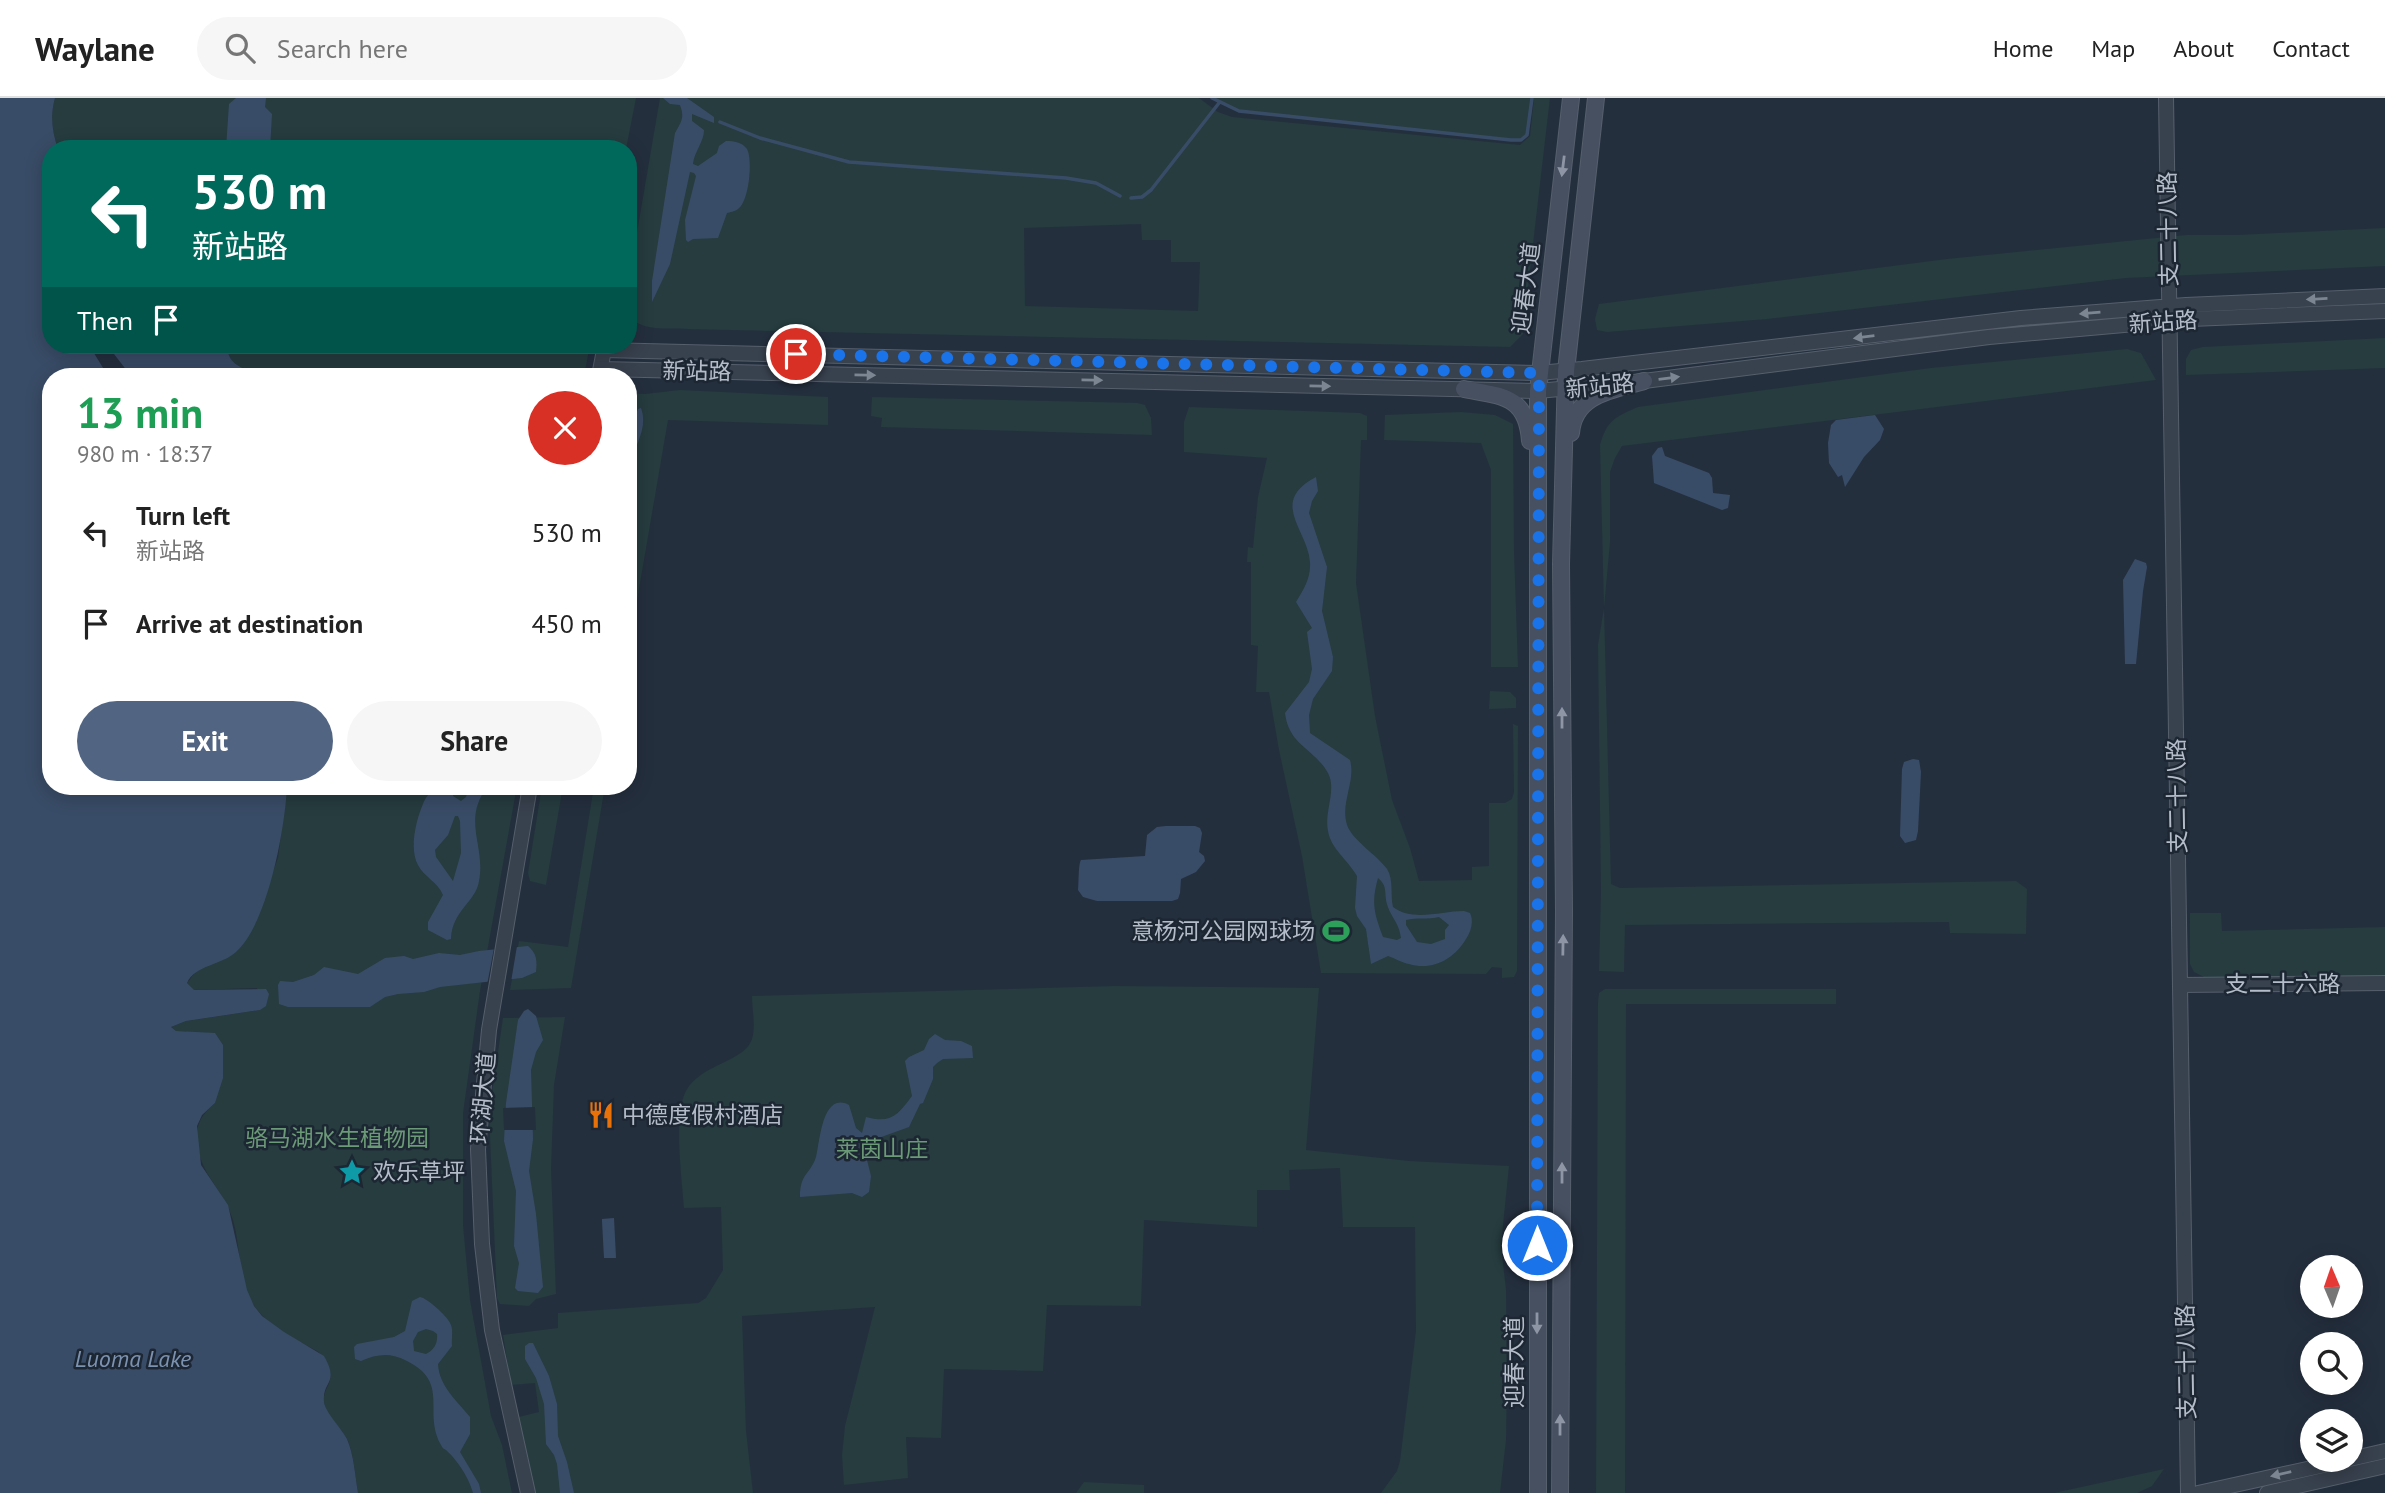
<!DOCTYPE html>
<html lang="en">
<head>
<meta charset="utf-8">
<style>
	body { margin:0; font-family:"PT Sans","Noto Sans SC",sans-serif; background:#f6f6f6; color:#222; height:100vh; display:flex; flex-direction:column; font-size:26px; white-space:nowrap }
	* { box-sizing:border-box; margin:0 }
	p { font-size:23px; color:#767676 }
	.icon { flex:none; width:38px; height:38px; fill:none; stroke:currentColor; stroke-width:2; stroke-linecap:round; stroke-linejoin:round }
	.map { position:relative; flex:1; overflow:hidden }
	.drawer { position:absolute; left:42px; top:270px; width:595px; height:427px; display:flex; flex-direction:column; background:#fff; border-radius:28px; box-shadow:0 4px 18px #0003 }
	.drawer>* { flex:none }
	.top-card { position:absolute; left:42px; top:42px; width:595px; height:214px; border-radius:28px; box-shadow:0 4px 18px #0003; background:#00695c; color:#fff; overflow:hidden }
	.needle { width:46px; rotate:358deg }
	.fabs { position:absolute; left:2300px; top:1157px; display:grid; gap:14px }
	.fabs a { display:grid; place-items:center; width:63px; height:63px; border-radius:50%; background:#fff; box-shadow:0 4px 18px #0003; font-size:35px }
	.pin { position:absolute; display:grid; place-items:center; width:60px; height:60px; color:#fff; margin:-30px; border:4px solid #fff; border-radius:50%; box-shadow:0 2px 7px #0007 }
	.me { position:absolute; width:77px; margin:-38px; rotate:0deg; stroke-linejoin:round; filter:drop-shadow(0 0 5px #0008) }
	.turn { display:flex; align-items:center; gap:24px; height:147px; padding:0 35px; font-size:32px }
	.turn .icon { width:91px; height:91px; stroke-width:2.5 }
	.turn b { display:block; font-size:49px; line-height:60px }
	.then { display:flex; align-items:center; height:66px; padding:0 35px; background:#0003; gap:14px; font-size:26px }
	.round { display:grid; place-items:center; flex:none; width:74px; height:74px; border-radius:37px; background:#f6f6f6 }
	.overview { display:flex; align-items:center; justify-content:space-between; height:119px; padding:0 35px }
	h1 { font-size:42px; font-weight:700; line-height:52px; color:#1e9e55 }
	.primary-button { display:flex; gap:14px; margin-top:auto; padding:14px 35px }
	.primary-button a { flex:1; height:80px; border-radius:42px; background:#516482; color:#fff; font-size:28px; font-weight:700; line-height:80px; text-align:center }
	.primary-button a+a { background:#f6f6f6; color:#222 }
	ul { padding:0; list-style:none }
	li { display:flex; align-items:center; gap:21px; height:91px; padding:0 35px }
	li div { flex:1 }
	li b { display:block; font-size:26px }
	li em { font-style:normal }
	header { display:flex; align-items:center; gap:42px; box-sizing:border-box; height:98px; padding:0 35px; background:#fff; border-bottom:2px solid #e0e0e0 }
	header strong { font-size:33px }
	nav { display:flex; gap:38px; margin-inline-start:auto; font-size:24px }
	.search { width:490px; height:63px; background:#f6f6f6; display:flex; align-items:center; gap:18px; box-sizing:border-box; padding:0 24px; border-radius:38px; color:#767676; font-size:26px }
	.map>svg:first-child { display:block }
	.green { fill:#263c3f; fill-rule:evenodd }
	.water { fill:#394c67; fill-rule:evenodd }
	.pier { fill:#242f3e }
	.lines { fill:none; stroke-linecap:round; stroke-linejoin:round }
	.stream { stroke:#394c67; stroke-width:3.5 }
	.tertiary-casing { stroke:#565f6c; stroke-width:16 }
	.secondary-casing { stroke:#565f6c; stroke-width:18 }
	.tertiary { stroke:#38414e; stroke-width:14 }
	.secondary { stroke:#465061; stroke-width:16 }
	.oneway { fill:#8e96a5 }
	.oneway2 { fill:#7c8592 }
	.route { stroke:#1a73e8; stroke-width:12; stroke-dasharray:0 21.6 }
	.labels { text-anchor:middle; stroke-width:5; stroke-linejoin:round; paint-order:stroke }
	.street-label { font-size:23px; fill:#b4bcc9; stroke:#1d2633 }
	.poi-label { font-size:23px; fill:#b4bcc9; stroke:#1d2633; text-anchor:start }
	.park-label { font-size:23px; fill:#6b9a76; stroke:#1d2633 }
	.water-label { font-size:24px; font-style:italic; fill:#7c92b1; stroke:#1d2633 }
</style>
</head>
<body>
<header>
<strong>Waylane</strong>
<div class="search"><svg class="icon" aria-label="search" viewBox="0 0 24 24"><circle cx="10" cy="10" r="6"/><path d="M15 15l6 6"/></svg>Search here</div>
<nav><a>Home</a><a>Map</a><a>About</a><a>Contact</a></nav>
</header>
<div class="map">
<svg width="2385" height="1395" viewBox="0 0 2385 1395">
	<rect width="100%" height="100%" fill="#242f3e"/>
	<path class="green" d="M55,0H636L626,51H58C52,34 50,17 55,0Z
		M660,0H1199L1218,14L1232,19L1520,47L1530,38L1534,0H1550L1526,206L1522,221L1525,222L1523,236L1510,249L687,231C672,230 636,234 629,216C626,208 628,196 628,187ZM1141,126L1142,142H1171V164H1200L1198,213L1025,208L1024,130Z
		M1212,0H1532L1527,37L1521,42H1511L1239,13Z
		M2385,130V168L2126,180L1767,221L1607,234L1597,232L1595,221L1599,206L1947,161L2187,137H2238Z
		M2385,240V270L2186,277V261L2191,252L2203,249Z
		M227,247H590L584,278H258C243,268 228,269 227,247Z
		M2127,251L2141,255L2156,282L1622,348L1615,360L1610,374V444L1604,510L1611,786L1620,790L2016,783L2027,791L2026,836L1950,835L1949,824L1625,827L1624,874L1599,873L1601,794L1598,547L1604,510L1600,347C1607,322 1615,319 1638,309L1931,270Z
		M680,292L828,299V327L668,322L628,555V295L645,296Z
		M872,299L1137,305L1145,307L1151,320L1152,337L881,329L882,320L871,318Z
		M1189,309L1360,315L1367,318V342H1361L1356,485L1375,618L1392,702L1410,750L1419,783L1472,782V769L1489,768V705H1505L1512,701L1514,694L1513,626L1518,628L1517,873L1514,879L1502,880V870L1492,869L1486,876L1321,875L1302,758L1279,652L1269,594H1256L1258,548L1251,547V464H1247L1248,449L1253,450L1258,399L1267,360L1184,354V324Z
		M1461,314L1495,317L1513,326L1514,454L1518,569H1491V372L1481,345L1384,342L1385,317Z
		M1490,593L1510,594L1516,600V610L1489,611Z
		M287,688H517L480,893L463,1015V1127L470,1202L491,1318L502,1347L512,1395H358C355,1378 354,1358 348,1343C342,1331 328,1319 325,1308C319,1290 339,1286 326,1263C321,1252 306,1248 296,1242C282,1234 264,1222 255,1209C238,1185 241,1149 233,1122C223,1090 199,1077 197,1041C196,1024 203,1016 215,1005L186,933H176L171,929L186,923L260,912L257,890L193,892L187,885L194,876L251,832L278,760Z
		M542,688H563L546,787L530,783L528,775Z
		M594,688H605L571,890L510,892L519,843L568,849Z
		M2190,815H2221L2222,833L2385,829V879L2206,880L2194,874L2190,866Z
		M1116,888L1319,890L1306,1052L1409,1063L1509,1068L1501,1147L1506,1192L1507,1286L1506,1342L1500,1395H1381L1397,1373L1400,1363L1416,1233L1415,1129H1343L1340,1070L1289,1072L1290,1092H1257V1129L1144,1122L1141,1208L1047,1207L1043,1273L944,1271L941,1340L906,1339L908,1380L844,1387L842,1357L845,1328L875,1209L742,1218L746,1333L753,1395H533L519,1322V1319L539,1314L535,1285L511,1287L503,1237L558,1230V1215L698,1205L706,1200L723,1172L721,1109L684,1110C682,1081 673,1016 686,993C700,966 745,964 752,941C756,928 752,912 752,898Z
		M1605,891H1836V906H1626L1625,1395H1596L1598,904L1599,895Z
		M565,919L554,987L551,1071L556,1196L536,1201L529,1208L500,1206L497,1200L489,1015L503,920Z
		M2164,1371L2152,1388L2137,1395H2054Z
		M1084,1384L1144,1387V1395H1076Z"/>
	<path class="water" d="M0,0H55C50,17 52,34 58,51H51V247H89L108,278H51V688H287C285,731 268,825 236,854C222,867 195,867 187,885L194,892L266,891L269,896L266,908L260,912L186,923L171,929L176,933L215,935L223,947V980L215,1005L202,1017L197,1028L201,1067L228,1107L247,1192L254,1208L262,1218L284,1234L324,1258C340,1286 322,1282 324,1304C325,1314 342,1331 347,1341C354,1357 355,1378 358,1395H0Z
		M236,0H266L265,9L272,16L270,51H226L229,6Z
		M663,0H687L714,19V25L692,16V23L704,32C704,44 694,54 693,66L698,68L717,55L719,48L726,43C734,43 742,44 747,51C753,62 749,104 738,111C734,114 730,114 727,115L718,140L693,141L688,144L686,142L685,122L696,78L694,75L690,74L670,166L652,204V183L675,35C681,24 685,20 680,7L670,6Z
		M107,247H227C228,269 243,268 258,278H131Z
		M641,310C648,330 636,345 631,364C629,373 629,383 628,392V337L638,311Z
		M1875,317L1884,331L1880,342L1864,359L1845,389L1842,377L1838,379L1829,365L1828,345L1831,327L1836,322Z
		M1662,349L1665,358L1709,375L1712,380L1713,395L1730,397L1728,410L1722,412L1654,385L1652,358L1658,350Z
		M1316,379L1318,393L1312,403L1309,415L1327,469L1322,513L1333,559L1332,573L1313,601L1309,617L1310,635L1350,662C1356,684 1340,704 1347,727C1352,742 1377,757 1387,771C1394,782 1390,797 1393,809C1412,824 1442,813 1464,813L1470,815C1474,824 1471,833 1466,841C1454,861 1433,873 1409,866C1402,865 1395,860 1388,858L1371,866L1366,831L1357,818L1355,810L1357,778C1348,762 1331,751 1328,733C1324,714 1337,692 1328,675C1314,650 1289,648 1285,615L1309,584L1312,571L1307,534L1312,530L1296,504C1304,491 1311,480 1310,464C1308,432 1268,404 1316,379ZM1378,780C1388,788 1384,795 1387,806C1391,820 1399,824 1401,840L1397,842L1383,839C1374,815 1371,805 1378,780ZM1439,819L1449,827L1445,832V841L1431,846L1417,844L1406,827V822C1416,819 1428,822 1439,819Z
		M2135,461L2146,465L2147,469L2143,493L2136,566H2125L2123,482Z
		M1913,661L1919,662L1921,674L1918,733L1916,742L1905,745L1900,738L1902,671L1904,664Z
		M436,688H455L453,698L461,703L466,699L469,688H488C461,722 486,748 479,783C476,804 452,812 451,841L447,842L428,832V824L443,797C438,784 424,779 418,767C409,751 416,722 423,706C425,699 432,693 436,688ZM455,718H458L460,723L461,755L453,783L436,759L435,752L448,737Z
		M1166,728H1195L1200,730L1202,735L1199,754L1204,758L1205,763L1196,774L1181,781L1180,795L1178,801L1172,803H1097L1083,799L1078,792C1079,786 1078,767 1081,762L1145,758L1147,737L1157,729Z
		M528,848C537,856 537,862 536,874L522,880L440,889L424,894L398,896L385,899L370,909H288L279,906L278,887L280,883L293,884L314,877L324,869L358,876L385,860L404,858L413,861L439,855L460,857L479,853Z
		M528,911L536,918L543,942L536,954L531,972L533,1041L529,1073L536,1116L543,1189L538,1195L518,1193L515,1190L519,1165L514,1148L516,1093L504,1043L506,1005L518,922L524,913Z
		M935,936L945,942L961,943L972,948L973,960L943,961L937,965L933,969V981L923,1005L920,1006L909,1029L873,1042L864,1050L871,1078L869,1094L862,1099L852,1095L800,1099C800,1075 810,1077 816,1059C820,1044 822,993 849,1007L856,1030L862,1035L866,1019C891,1026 898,1017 912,998L905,963L909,959L924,952L929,941Z
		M614,1120L616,1160H604L602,1123V1121Z
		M420,1199C427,1200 447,1218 450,1225C454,1232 451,1241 452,1248L438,1266C439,1288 457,1303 470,1319V1336L460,1354L479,1386L481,1395H473C470,1382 458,1363 448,1354C444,1349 444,1353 441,1347C422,1314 451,1285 407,1263C390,1254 377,1256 361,1263L355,1261L354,1249L357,1246L394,1239L405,1233L412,1203ZM426,1231L433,1233L437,1236C438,1245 434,1252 426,1256L414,1253L413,1243L418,1234Z
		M529,1245H533L549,1278L557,1306L558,1338L567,1364L574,1395H560L557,1366L554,1357L546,1346L544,1306L536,1280L525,1261V1248Z"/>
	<path class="pier" d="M517,848L511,884L487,887L494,850Z
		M535,1009L536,1032H504L503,1010Z"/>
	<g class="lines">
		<path class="stream" d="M1212,0L1239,13L1511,42H1521L1527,37L1532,0
			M720,24L760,40L849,64L1066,80L1096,85L1120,98
			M1131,100L1142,99L1151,92L1219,5"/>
		<defs>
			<path id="tertiary" d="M2166,0L2188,1395
				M601,271L1538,293L1644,283L1989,239L2191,221L2385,213
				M599,278L604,252L1539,275L1582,271L2021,220L2186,207L2385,198
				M2180,887L2385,885
				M2350,1361L2385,1353
				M528,1395L492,1232L482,1146L478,1051L489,932L530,688
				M2198,1395L2348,1362
				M2267,1395L2385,1368"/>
			<path id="secondary" d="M1464,291C1501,298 1527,297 1530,343
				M1571,335C1574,296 1613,292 1644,283
				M1538,1395V293L1571,0
				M1560,1395L1564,813L1561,466L1566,273L1596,0"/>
		</defs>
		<use href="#tertiary" class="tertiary-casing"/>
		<use href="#secondary" class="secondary-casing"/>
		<use href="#tertiary" class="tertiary"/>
		<use href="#secondary" class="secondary"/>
	</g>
	<defs><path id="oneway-solid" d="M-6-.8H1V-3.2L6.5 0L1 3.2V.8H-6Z" transform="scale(1.75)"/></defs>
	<g class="oneway">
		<use href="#oneway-solid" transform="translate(1563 68) rotate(97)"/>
		<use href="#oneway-solid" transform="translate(1562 620) rotate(-90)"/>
		<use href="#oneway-solid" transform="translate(1563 847) rotate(-89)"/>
		<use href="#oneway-solid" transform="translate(1562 1075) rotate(-90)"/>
		<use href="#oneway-solid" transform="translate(1537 1225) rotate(90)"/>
		<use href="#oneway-solid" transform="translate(1560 1327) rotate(-90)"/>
	</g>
	<g class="oneway2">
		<use href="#oneway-solid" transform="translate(2317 201) rotate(177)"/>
		<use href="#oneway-solid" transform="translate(2090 215) rotate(175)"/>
		<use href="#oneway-solid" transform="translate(1864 239) rotate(173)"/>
		<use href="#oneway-solid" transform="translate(865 277) rotate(1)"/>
		<use href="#oneway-solid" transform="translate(1669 280) rotate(-7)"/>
		<use href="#oneway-solid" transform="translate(1092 282) rotate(1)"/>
		<use href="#oneway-solid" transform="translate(1320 288) rotate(1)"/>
		<use href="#oneway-solid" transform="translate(2281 1376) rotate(167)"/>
	</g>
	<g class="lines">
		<path class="route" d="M796,256L1539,275L1537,1147"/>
	</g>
	<defs>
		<symbol id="stadium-bare" viewBox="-9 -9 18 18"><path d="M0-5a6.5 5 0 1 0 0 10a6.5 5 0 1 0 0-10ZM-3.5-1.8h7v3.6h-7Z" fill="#2e9e5b" stroke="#1d2633" stroke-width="2.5" paint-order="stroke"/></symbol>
		<symbol id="restaurant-bare" viewBox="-9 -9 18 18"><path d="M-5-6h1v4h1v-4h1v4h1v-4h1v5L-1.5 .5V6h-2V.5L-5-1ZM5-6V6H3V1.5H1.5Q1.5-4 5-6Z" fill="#e8710a" stroke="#1d2633" stroke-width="2.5" paint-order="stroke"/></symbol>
		<symbol id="sight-bare" viewBox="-9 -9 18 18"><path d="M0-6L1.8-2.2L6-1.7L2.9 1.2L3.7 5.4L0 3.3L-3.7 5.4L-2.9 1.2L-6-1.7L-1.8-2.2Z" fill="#0f9aa8" stroke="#1d2633" stroke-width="2.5" paint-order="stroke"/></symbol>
	</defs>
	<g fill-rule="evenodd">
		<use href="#stadium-bare" x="1317" y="814" width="38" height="38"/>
		<use href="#restaurant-bare" x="582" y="998" width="38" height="38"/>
		<use href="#sight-bare" x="333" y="1055" width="38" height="38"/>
	</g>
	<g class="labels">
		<g class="street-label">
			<text transform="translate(2168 131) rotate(-91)" y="8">支二十八路</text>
			<text transform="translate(1526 190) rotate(-83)" y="8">迎春大道</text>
			<text transform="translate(2163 224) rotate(-4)" y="8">新站路</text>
			<text transform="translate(697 273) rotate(1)" y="8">新站路</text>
			<text transform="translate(1600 288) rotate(-6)" y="8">新站路</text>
			<text transform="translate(2177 698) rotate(-91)" y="8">支二十八路</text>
			<text x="2283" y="894">支二十六路</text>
			<text transform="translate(483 1000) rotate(-85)" y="8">环湖大道</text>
			<text transform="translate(1514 1264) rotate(-90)" y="8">迎春大道</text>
			<text transform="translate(2186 1264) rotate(-91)" y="8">支二十八路</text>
		</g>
		<g class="poi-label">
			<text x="1315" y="841" text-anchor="end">意杨河公园网球场</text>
			<text x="622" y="1025">中德度假村酒店</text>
			<text x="373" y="1082">欢乐草坪</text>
		</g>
		<g class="park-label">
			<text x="337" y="1048">骆马湖水生植物园</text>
			<text x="882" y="1059">莱茵山庄</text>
		</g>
		<g class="water-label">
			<text x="133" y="1269">Luoma Lake</text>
		</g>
	</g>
</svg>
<div class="fabs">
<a><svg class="needle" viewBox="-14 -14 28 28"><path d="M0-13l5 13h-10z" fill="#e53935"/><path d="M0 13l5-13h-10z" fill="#767676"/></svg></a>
<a><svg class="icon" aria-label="search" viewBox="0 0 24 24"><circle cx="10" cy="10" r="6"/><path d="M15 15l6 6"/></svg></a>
<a><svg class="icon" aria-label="layers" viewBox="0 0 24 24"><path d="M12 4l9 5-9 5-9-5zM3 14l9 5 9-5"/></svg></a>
</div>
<div class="pin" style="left:796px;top:256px;background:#d93025"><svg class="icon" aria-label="arrive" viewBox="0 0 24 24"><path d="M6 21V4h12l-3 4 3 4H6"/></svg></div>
<svg class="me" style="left:1537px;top:1147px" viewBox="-20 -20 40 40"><circle r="17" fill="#1a73e8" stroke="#fff" stroke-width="3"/><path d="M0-11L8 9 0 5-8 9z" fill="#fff"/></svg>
<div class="top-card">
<div class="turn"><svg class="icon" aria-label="left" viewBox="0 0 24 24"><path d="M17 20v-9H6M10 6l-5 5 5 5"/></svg><div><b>530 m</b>新站路</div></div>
<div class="then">Then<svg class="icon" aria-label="arrive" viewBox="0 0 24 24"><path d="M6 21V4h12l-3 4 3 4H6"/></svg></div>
</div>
<section class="drawer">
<div class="overview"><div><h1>13 min</h1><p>980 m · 18:37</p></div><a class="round" style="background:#d93025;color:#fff"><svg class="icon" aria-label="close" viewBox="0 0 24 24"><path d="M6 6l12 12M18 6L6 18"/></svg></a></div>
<ul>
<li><svg class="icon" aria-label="left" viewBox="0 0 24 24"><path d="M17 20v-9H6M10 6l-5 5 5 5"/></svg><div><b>Turn left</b><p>新站路</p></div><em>530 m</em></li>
<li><svg class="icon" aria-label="arrive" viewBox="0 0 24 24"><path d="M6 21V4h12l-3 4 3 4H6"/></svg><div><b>Arrive at destination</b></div><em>450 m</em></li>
</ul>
<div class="primary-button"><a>Exit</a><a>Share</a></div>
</section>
</div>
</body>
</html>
